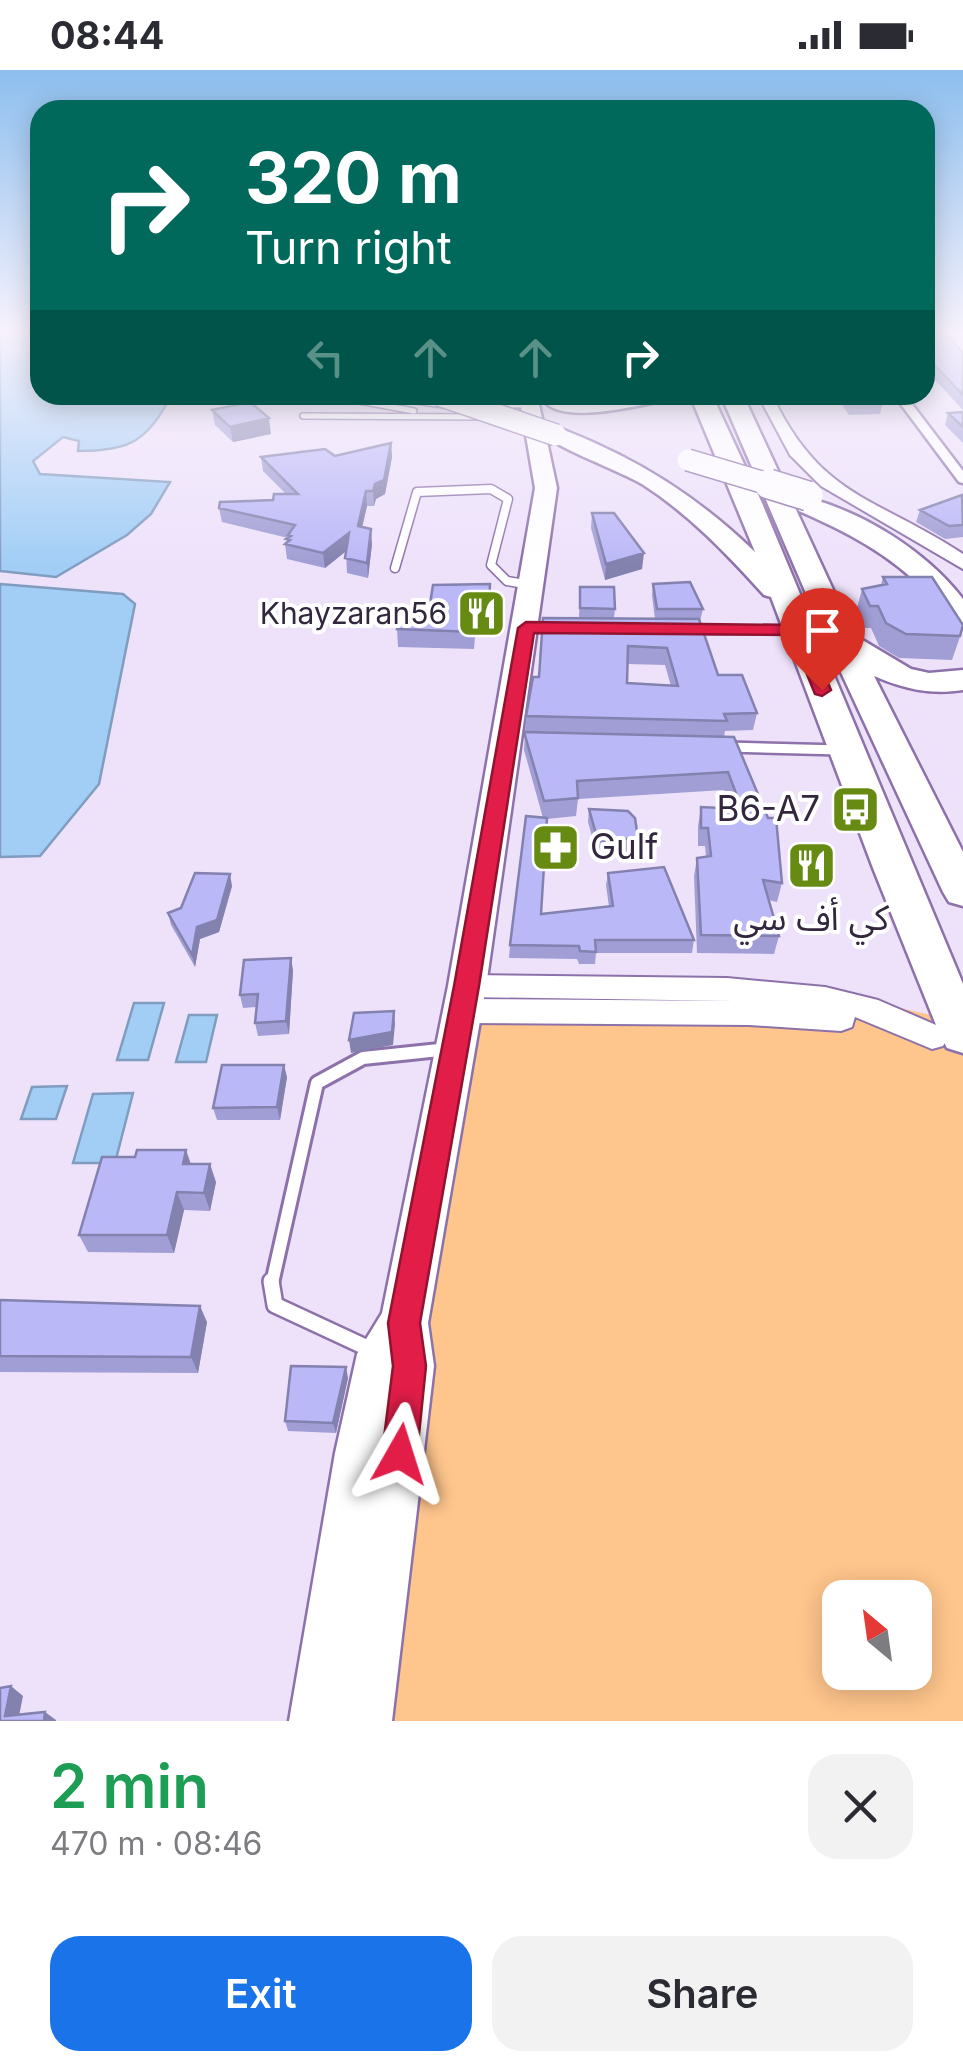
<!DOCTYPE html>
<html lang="en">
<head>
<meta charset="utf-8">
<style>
	body { margin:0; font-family:Inter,"Noto Sans Arabic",sans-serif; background:#f2f2f3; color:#2b2b33; height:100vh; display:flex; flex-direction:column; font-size:38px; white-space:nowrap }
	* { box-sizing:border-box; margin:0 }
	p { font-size:32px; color:#7c7c81 }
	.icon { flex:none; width:55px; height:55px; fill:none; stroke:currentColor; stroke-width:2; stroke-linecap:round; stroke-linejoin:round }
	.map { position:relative; height:1651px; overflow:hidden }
	.side { display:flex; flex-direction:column; background:#fff; flex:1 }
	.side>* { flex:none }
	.banner { position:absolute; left:30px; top:30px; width:905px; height:305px; border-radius:30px; box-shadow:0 5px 25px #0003; background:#00695c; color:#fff; overflow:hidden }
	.needle { width:65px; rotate:331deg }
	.fabs { position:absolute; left:822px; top:1510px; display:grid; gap:20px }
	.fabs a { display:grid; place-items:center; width:110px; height:110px; border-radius:20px; background:#fff; box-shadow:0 5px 25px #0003; font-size:50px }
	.pin { position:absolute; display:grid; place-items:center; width:85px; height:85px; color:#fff; margin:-102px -42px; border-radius:50% 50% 50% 0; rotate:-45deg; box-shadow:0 0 10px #0007 }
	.pin .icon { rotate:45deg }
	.me { position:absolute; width:110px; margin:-55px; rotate:6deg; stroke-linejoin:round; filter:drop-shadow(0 0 8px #0008) }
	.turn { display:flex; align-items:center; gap:35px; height:210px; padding:0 50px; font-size:45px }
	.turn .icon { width:130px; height:130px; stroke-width:2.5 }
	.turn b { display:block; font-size:70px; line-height:85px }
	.lanes { display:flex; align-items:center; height:95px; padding:0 50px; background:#0003; justify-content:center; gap:50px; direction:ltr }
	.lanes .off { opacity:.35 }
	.round { display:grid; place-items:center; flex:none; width:105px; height:105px; border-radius:30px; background:#f2f2f3 }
	.headline { display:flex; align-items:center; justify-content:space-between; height:170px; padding:0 50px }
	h1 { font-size:60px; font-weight:600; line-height:75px; color:#1e9e55 }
	.button { display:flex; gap:20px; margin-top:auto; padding:20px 50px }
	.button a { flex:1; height:115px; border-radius:30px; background:#1a73e8; color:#fff; font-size:40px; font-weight:600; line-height:115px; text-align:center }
	.button a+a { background:#f2f2f3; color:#2b2b33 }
	.status { display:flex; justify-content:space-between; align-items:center; height:70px; padding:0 50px; background:#fff; direction:ltr }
	.status svg { height:28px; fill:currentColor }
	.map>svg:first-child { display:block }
	.green { fill:#fec58c; fill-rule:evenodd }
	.water { fill:#a2cef6; stroke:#809cbf; stroke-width:2.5 }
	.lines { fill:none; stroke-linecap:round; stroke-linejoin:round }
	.service-far4-casing { stroke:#8d71aa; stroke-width:8 }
	.service-far3-casing { stroke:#8d71aa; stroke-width:11 }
	.service-far2-casing { stroke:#8d71aa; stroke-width:14 }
	.service-far1-casing { stroke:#8d71aa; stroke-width:18 }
	.service-casing { stroke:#8d71aa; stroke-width:20 }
	.minor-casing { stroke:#8d71aa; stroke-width:5 }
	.tertiary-casing { stroke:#8d71aa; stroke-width:4 }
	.trunk-casing { stroke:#8d71aa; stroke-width:5 }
	.motorway-casing { stroke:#8d71aa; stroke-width:5 }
	.service-far4 { stroke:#fff; stroke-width:5 }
	.service-far3 { stroke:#fff; stroke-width:8 }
	.service-far2 { stroke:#fff; stroke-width:9 }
	.service-far1 { stroke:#fff; stroke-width:12 }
	.service { stroke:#fff; stroke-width:15 }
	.minor { fill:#fff; fill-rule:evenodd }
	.tertiary { fill:#fff; fill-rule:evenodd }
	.trunk { fill:#fff; fill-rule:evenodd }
	.motorway { fill:#fff; fill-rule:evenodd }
	.motorway-bridge-far1-casing { stroke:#8d71aa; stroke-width:24; stroke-linecap:butt }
	.motorway-bridge-casing { stroke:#8d71aa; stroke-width:32; stroke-linecap:butt }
	.motorway-bridge-far1 { stroke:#fff; stroke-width:21 }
	.motorway-bridge { stroke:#fff; stroke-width:29 }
	.wall { fill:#a19ed5; fill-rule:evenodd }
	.shaded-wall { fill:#8381ae }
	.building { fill:#bbb8f8; stroke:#8381ae; stroke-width:2.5; fill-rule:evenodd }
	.route { fill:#e11d48; stroke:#92132f; stroke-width:2.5 }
	.labels { text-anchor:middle; stroke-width:8; stroke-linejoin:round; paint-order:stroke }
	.far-poi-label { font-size:30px; fill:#32273e; stroke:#fff; text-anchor:end }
	.poi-label { font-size:35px; fill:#32273e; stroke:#fff; text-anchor:end }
</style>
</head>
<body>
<div class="status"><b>08:44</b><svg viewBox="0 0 49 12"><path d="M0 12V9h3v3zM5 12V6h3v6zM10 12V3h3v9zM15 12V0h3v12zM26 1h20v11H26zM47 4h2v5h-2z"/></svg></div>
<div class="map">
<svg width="963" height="1651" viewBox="0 0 963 1651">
	<rect width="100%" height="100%" fill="#eee2fb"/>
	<path class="green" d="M464,911L791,914L963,952V1651H370ZM840,1528H915V1602H840Z"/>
	<path class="water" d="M0,263H40V325H166L167,333C145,374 124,381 78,381L79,371L63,367L33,391L40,404L170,412L151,444L127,465L56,507L0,501Z
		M0,514L123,524L135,534L99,714L40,786L0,787Z
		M134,933H164L148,990H117Z
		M189,945H217L206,992H176Z
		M67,1016L56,1049H21L32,1017Z
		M133,1023L115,1093H73L93,1024Z"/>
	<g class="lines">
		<defs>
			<path id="service-far4" d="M326,325L414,341
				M375,325L450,336
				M492,335H531
				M303,346L482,347"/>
			<path id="service-far3" d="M395,498L417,422L491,419L508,429L491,495L507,511L531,515
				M693,560H796"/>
			<path id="service-far2" d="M728,677L841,680"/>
			<path id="service-far1" d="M272,1213L317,1013L363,988L449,979"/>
			<path id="service" d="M271,1211L275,1235L374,1281"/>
			<path id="minor" d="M894,325H905L963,401V413L959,412Z"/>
			<path id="tertiary" d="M758,325H772C821,429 877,427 963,484V499L821,416L790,385Z
				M467,905L727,908L825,917L878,930L943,958L948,967L943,976L932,979L855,947L852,957L841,961L749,955L462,953L451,949L447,941L451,933L462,929L736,931L467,927L456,924L452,916L456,908Z"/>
			<path id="trunk" d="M519,325H537L557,418L486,916L428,1253L434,1296L392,1651H289L335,1383L357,1284L382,1243L448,916L535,418Z"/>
			<path id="motorway" d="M627,325H668L665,330C638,336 568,353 547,334L558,328Z
				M690,325H712L762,433L963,914V983L947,978L940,965L873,798L771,527L764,525C727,484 689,444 642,414C620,401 557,378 545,365L556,358L564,360C638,389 698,427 755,482Z
				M721,325H743L854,565L911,599L929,603L963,600V620C931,625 904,619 874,606L963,782V836L949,832L943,822L826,570Z
				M808,428C865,443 927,482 963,529V558C946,554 937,533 925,521C890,484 845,461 799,441L795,436L799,431Z"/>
		</defs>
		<use href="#service-far4" class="service-far4-casing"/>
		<use href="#service-far3" class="service-far3-casing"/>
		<use href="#service-far2" class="service-far2-casing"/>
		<use href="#service-far1" class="service-far1-casing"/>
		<use href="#service" class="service-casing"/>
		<use href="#minor" class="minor-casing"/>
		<use href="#tertiary" class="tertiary-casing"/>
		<use href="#trunk" class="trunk-casing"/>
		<use href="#motorway" class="motorway-casing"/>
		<use href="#service-far4" class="service-far4"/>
		<use href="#service-far3" class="service-far3"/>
		<use href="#service-far2" class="service-far2"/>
		<use href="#service-far1" class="service-far1"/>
		<use href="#service" class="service"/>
		<use href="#minor" class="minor"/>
		<use href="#tertiary" class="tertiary"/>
		<use href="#trunk" class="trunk"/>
		<use href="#motorway" class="motorway"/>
		<defs>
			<path id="motorway-bridge-far1" d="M439,325L556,365
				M688,390L778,417"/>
			<path id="motorway-bridge" d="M769,414L808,426"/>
		</defs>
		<use href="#motorway-bridge-far1" class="motorway-bridge-far1-casing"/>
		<use href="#motorway-bridge" class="motorway-bridge-casing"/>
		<use href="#motorway-bridge-far1" class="motorway-bridge-far1"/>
		<use href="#motorway-bridge" class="motorway-bridge"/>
	</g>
	<path class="wall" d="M925,262L963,283V340L925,299Z
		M829,325H877L883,333L880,344L849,345L840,332H834Z
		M212,340L271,364L233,372L215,355Z
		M963,342V373L945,355L948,343Z
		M391,373L392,387L385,424L376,429L374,436H367L362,457L372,474L368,508L347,503L346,481L325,498L287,489L285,474L288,468L222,452L219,438L273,430L286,424L263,401L261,387L335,386Z
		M963,426V467L945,469L916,452L920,440Z
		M592,443L642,499L605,510L591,458Z
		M883,507L963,558L952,590L899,588L879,576L871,558H863L856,542L862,519L881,515Z
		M490,514L489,554H476L474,579L398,577L397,559L429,540Z
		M653,514L703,539L700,551L718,605L757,643L753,660L725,661L724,667L782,813L777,832L768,830L779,866L774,884L697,883L694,806L697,788L706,787L705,776H698V756L701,737L731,738L724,720L578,729L576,746L547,749L541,844L609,837L606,815L608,803L694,870L692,883H596L595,894H579L577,889L509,888L510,875L543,748L524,680L526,646L539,607L579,548L580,517L615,539L614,548L655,549L652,525ZM627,594L665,595L671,616L627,613Z
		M589,739L638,768L637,781L597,784L588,752Z
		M232,816L219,862L200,869L195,897L171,855L168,843Z
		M293,900L289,964L258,966L255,953L256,937L243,938L240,925Z
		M287,1007L280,1050H217L213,1038Z
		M186,1080L191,1094L216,1112L210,1141L184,1140L174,1183L88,1182L79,1165L135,1087Z
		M0,1230L207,1252L198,1303L0,1302Z
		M348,1308L336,1363L288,1361L285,1351Z"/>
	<path class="shaded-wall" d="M269,348L271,364L233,372L230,357Z
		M391,373L392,387L385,424L376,429L374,436L373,421Z
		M366,421L367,436L359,471L358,456Z
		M371,459L372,474L368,508L367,493Z
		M349,463L350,478L325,498L323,483Z
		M644,483L642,499L605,510L606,494Z
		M230,804L232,816L219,862L200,869L195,897L192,885L197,857Z
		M291,888L293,900L289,964L286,951Z
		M394,941L395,954L393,975L351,983L349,970Z
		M284,995L287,1007L280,1050L277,1037Z
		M186,1080L192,1099L183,1094Z
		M210,1094L216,1112L210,1141L204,1123Z
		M177,1122L184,1140L174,1183L167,1165Z
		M200,1236L207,1252L198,1303L191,1287Z
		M346,1297L348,1308L336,1363L333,1353Z
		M11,1616L23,1626L18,1651L5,1646Z
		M45,1642L56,1650V1651H44Z"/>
	<path class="building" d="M925,262H945L963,283V325L925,285Z
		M846,325H877L883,333H852Z
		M250,332L269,348L230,357L212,340Z
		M963,342V357L948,343Z
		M391,373L384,410L375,414L373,421H366L358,456L371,459L367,493L345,488L349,463L323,483L285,474L290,470L286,469L291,466L288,465L295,455L219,438L220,432L273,430L274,424H298L261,387L325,379L335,386Z
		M962,425L963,455L949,456L920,440Z
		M592,443H614L644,483L606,494Z
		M883,507H932L963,555L960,566L906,564L886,553L878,536H870L862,519L887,514Z
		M690,512L703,539H657L653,514Z
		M490,514L489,536H476L474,562L397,559L401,540H429L433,515Z
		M580,517H614L615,539L580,538Z
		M543,548L699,549L718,605H742L757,643L724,644L727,651L526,646L533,607H539ZM628,576L667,578L678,616L627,613Z
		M524,662L734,667L768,748H776L782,813L763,810L779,866L701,865L697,788L711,786L708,758H701V737L742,739L728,702L577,711L578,728L544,731Z
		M589,739L628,741L635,748L638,768L598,771Z
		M526,746L547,748L541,844L613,836L608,803L664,797L694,870H595L596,882L580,881L579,876L510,875Z
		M195,803L230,804L217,850L197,857L192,885L168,843L181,838Z
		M291,888L286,951L255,953L258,924L240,925L244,890Z
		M394,941L392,962L349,970L354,943Z
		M222,995H284L277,1037L213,1038Z
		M137,1080H186L183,1094H210L204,1123L177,1122L167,1165H79L102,1087H135Z
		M0,1230L200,1236L191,1287L0,1286Z
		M291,1296L346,1297L333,1353L285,1351Z
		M11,1616L5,1646L45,1642L44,1651H0V1618Z"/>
	<linearGradient id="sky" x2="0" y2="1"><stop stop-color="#8cbeee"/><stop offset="0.53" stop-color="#f7f2fd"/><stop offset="1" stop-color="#f7f2fd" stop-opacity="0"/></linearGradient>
	<rect width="963" height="494" fill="url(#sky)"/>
	<path class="route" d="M526,552L797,555L806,560L831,620L822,626L815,624L791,565L534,563L479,916L420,1253L426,1296L417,1384L412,1396L400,1401L388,1396L382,1384L393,1296L388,1253L454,916L518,558Z"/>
	<defs>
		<symbol id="restaurant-square" viewBox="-11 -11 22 22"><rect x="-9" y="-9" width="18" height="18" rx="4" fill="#678b12" stroke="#fff"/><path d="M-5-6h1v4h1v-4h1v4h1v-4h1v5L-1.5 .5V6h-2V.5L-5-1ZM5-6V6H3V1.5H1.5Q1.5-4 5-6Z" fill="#fff"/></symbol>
		<symbol id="bus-square" viewBox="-11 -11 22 22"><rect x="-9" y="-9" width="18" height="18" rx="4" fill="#678b12" stroke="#fff"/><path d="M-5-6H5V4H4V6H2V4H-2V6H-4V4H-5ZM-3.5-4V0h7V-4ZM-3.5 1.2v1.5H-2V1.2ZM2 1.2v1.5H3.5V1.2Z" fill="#fff"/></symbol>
		<symbol id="pharmacy-square" viewBox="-11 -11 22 22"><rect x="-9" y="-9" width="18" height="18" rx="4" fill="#678b12" stroke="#fff"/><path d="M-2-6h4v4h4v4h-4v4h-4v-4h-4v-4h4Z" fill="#fff"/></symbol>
	</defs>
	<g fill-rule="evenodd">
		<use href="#restaurant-square" x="454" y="516" width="55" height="55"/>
		<use href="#bus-square" x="828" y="712" width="55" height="55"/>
		<use href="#pharmacy-square" x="528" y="750" width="55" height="55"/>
		<use href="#restaurant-square" x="784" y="768" width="55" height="55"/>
	</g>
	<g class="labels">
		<g class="far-poi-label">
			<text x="447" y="554">Khayzaran56</text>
		</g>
		<g class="poi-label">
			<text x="820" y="751">B6-A7</text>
			<text x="590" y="789" text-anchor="start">Gulf</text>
			<text x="811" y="860" text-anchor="middle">كي أف سي</text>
		</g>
	</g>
</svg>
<div class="fabs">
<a><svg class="needle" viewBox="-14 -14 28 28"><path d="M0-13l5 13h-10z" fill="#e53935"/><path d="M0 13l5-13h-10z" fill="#7c7c81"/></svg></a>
</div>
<div class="pin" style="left:822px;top:620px;background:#d93025"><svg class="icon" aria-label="arrive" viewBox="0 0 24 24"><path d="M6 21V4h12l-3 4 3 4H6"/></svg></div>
<svg class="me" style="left:400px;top:1384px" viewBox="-20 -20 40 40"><path d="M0-17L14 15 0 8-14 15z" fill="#e11d48" stroke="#fff" stroke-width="4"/></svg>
<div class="banner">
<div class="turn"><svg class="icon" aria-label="right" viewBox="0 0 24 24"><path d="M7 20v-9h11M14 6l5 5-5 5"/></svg><div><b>320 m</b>Turn right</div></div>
<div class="lanes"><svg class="icon off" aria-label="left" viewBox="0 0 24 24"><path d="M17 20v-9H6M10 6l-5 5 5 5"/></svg><svg class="icon off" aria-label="ahead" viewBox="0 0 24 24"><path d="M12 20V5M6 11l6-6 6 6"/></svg><svg class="icon off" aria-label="ahead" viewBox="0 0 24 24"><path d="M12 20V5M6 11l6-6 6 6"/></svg><svg class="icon" aria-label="right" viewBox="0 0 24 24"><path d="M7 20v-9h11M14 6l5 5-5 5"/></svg></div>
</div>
</div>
<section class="side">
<div class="headline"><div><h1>2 min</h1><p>470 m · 08:46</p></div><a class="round"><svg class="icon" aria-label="close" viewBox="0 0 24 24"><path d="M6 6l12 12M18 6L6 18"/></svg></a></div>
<div class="button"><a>Exit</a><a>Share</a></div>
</section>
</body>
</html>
